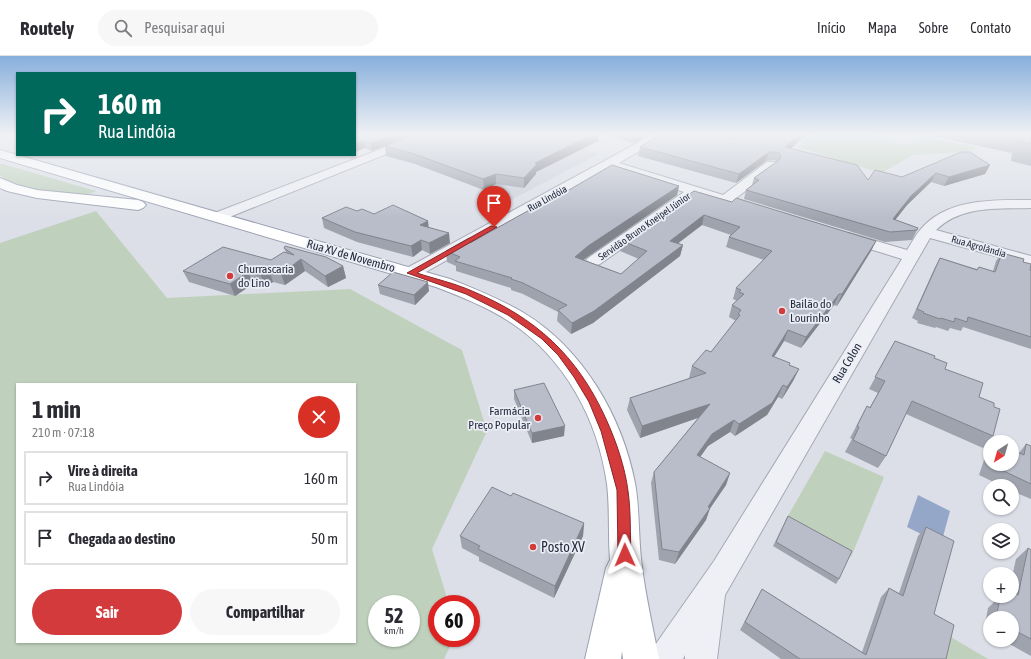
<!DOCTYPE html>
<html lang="pt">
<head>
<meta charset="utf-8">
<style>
	body { margin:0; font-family:"Asap Condensed",sans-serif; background:#f7f7f7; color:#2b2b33; height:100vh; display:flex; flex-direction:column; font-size:15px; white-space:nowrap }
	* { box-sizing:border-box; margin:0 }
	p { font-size:13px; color:#7c7c81 }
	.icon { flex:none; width:22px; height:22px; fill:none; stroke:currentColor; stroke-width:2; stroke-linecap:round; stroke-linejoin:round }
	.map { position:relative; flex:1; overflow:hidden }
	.side { position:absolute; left:16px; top:327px; width:340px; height:260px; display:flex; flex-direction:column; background:#fff; border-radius:0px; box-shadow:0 1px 3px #0004 }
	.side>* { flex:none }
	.banner { position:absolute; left:16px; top:16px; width:340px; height:84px; border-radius:0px; box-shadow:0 1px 3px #0004; background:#00695c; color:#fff; overflow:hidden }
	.needle { width:26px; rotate:217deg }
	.fabs { position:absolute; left:983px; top:379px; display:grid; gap:8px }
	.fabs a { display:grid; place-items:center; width:36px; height:36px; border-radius:50%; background:#fff; box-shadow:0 1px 3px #0004; font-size:20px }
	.speed { position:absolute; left:368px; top:539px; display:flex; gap:8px; font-size:20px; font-weight:700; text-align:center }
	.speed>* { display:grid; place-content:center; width:52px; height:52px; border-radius:50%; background:#fff; box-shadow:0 1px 3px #0004; line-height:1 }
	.speed small { font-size:10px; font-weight:400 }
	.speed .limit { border:6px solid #d22; background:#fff; color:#111 }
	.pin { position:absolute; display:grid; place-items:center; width:34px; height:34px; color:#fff; margin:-41px -17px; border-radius:50% 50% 50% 0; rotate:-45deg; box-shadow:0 0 4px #0007 }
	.pin .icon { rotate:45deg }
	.me { position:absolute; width:44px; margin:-22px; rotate:359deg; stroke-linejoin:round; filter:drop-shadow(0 0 3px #0008) }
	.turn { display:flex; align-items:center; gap:14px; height:84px; padding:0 16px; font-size:18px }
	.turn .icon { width:52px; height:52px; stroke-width:2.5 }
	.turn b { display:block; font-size:28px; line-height:34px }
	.round { display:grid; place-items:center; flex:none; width:42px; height:42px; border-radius:21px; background:#f7f7f7 }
	.head { display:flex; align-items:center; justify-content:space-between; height:68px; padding:0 16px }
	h1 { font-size:24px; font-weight:700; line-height:30px }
	.action { display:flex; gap:8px; margin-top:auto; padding:8px 16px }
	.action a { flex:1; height:46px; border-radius:24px; background:#d33a3c; color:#fff; font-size:16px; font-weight:700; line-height:46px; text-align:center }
	.action a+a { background:#f7f7f7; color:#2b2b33 }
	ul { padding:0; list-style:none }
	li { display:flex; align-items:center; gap:12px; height:54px; margin:0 8px 6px; padding:0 8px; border:2px solid #e1e1e2; border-radius:0px }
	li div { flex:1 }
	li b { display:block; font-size:15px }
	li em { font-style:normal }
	header { display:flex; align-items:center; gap:24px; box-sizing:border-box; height:56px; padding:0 20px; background:#fff; border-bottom:1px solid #e1e1e2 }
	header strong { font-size:19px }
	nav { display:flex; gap:22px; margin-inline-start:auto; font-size:14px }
	.search { width:280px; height:36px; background:#f7f7f7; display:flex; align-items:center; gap:10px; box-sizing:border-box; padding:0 14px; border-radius:22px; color:#7c7c81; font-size:15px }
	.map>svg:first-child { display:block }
	.built { fill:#ced1dc }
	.green { fill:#bfd1bd; fill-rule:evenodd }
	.water { fill:#95a7c9 }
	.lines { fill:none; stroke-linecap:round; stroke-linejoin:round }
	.minor-casing { stroke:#a5a9b4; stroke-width:2 }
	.major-casing { stroke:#9ba1b3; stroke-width:2 }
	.minor { fill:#eff0f5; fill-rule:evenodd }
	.major { fill:#fff; fill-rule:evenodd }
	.wall { fill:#9fa3ae }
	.shaded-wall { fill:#82848d }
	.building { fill:#b9bdca; stroke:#82848d }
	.route { fill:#d33a3c; stroke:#892627 }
	.poi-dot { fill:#d33a3c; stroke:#ebeef5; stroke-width:1.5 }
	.labels { text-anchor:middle; stroke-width:3.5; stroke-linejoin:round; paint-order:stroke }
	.far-street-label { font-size:10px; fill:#252b3e; stroke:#ebeef5 }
	.street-label { font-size:12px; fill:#252b3e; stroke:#ebeef5 }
	.poi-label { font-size:12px; fill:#252b3e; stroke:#ebeef5; text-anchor:start }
	.near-poi-label { font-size:14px; fill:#252b3e; stroke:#ebeef5; text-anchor:start }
</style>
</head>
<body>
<header>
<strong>Routely</strong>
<div class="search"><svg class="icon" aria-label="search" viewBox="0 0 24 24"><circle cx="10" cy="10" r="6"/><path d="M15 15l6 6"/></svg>Pesquisar aqui</div>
<nav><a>Início</a><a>Mapa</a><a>Sobre</a><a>Contato</a></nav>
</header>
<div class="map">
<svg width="1031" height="603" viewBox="0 0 1031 603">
	<rect width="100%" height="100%" fill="#dcdfe7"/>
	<path class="built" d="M532,78L599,98L509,145L433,114Z"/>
	<path class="green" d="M814,78H875L904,89L925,81L978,92L962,96L913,99L881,117L797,91Z
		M0,108H3L96,135C84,144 27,134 13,128C8,126 4,122 0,119Z
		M96,155L167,242L350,233L462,294L487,375L432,493L449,548H437V582H454L444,603H0V187ZM17,328H355V586H17ZM377,548H411V582H377Z
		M825,395L884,421L851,501L785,465Z
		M944,577L988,603H938Z"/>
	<path class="water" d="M918,439L950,455L941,488L907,471Z"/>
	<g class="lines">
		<defs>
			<path id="minor" d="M0,78H11L0,83Z
				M420,78H436L222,164H212L210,161L212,158Z
				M654,78H668L619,107L723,139L767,106H775L777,109L775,112L735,143L762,151L764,154L762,157H752L696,140L600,208L594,210L588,208L586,205L588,202L684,136L610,112L417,221L411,222L405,221L403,217L405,213Z
				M1031,144V152C999,153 961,149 936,174L1031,200V210L930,182L725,539L717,603H685V599L683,603H648L653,592L714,505L902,203L844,185L841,182L844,179L849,177L907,194C912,187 915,179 921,173C947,142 994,144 1031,144Z"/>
			<path id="major" d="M0,94L450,223C475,233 500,243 524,257C583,293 622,360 635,427C640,454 638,483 642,511C646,542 653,572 659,603H623L622,595L621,603H585L606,512L610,504C608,478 610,453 607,428C598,364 565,302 510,266C487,251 462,241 436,231L0,102Z
				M0,122L17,129L37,134L138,144L143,146L146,149L143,152L138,154L37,142L7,135L0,132Z"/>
		</defs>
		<use href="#minor" class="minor-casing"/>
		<use href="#major" class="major-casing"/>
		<use href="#minor" class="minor"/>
		<use href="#major" class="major"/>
	</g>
	<path class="wall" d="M355,78H598V85L536,116V118L524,132L496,128L484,134L415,108L386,100L385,90L372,95L365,92Z
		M602,78H650L634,87Z
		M718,78H807L791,92L868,124L902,121L990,109L985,118L944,130L931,126L907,149L895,164L918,172L912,184L885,186L744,143L746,134L752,129L754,122L776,106L775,104L766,105L736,127L638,100L640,91L734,83Z
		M932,78H1031V110L1011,105L1012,97L932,80Z
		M679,130L677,139L584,204L621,218L639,203L620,195L622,185L732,146L876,185L871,195L837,250L834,249L801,292L784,285L774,301L789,309L799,313L793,325L782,343L778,341L767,359L735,380L730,376L708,390L700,401L730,417L726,429L710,452L706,464L675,508L659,504L651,427L654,416L698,362L640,382L627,354L630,342L690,322H689L692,310L711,296L735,266L736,265L729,261L732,249L737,245L733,243L736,232L764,204L726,191L729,181L731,179L702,169L678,187L683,189L680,200L593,267L571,278L557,265L558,256L523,238L511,234V232L456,215V210L447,206L446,195L473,185L536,153Z
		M357,155L374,158L428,171L450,187L430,198L422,194L413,201L357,186L324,172L322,162Z
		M284,192L343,210L346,222L328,231L305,215L285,229L273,226L265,231L253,228L235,240L189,226L183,215L271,204L286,196Z
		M1002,197L1023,206L1031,214V293L963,271L961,275L950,272L948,275L936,271L935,272L917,267L918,265L912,262L935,211L940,202L977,213L979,211L993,215L996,205Z
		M378,229L429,235L415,249L380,238Z
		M895,285L934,302L945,313L979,341L994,351L993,380L983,392L906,358L886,400L878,412L845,396L852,383L850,382L867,350L870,351L878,337L869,333Z
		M514,334L564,380L532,387L514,343Z
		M1026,388L1031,390V443L1012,435V430H1002L979,419L986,398L990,393V408L1019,397Z
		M511,440L584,467L583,480L554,542L479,505V501L462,492L460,480Z
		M788,460L839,523L836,528L773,490Z
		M926,471L934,558L946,603H781L740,574L762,533L862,596L881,541L889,532L899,537L918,480Z
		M1028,492L1031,494V600L1002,584H1012V562H990V577L984,574L988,552L994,546L995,543L999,540H1012V521L1016,503Z"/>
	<path class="shaded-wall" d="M395,78H415L372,95L371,87Z
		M593,78H598V85L536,116V118L524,132V122L535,107Z
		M636,78H650L634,87L636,79Z
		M800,78H807L783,100L785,91Z
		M364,85L365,92L355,96V88Z
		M769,96L766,105L736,127L739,118Z
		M990,109L985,118L944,130L949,121Z
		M936,117L931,126L907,149L888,173L893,163L911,140Z
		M496,118V128L484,134L483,123Z
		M679,130L677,139L587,201L575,211V201L588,190Z
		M704,159L702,169L668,195L670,185Z
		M428,165L429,174L420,169Z
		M449,177L450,187L430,198L429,187Z
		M421,184L422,194L413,201L411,190Z
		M876,185L871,195L837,250L842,238Z
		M683,189L680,200L593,267L571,278L572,267Z
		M301,203L305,215L285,229L281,218Z
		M343,210L346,222L328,231L325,220Z
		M269,214L273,226L265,231L261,220Z
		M248,216L253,228L235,240L230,228Z
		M428,226L429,235L415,249L414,239Z
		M839,238L834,249L801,292L806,281Z
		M788,274L784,285L767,312L772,300Z
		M799,313L793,325L782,343L787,331Z
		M783,329L778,341L767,359L735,380L739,368Z
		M710,348L706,359L640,382L642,370Z
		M734,364L730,376L708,390L693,411L697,399L712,378Z
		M565,370L564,380L532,387V377Z
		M730,417L726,429L707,457L710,452L706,464L675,508L679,496L708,451Z
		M584,467L583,480L554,542L555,530Z"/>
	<path class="building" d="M355,78H395L371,87L364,85L355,88Z
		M414,78H507L509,79L508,78H593L535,107L537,108L524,122L496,118L483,123L414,98L385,90Z
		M659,78H714L734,83L742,79L741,78H800L785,91L857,109L868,124L875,114L902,121L961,96H970L990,109L949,121L936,117L911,140L893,163L918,172L917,174L890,176L746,134L759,124L754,122L779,104L781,100L778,96H769L739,118L640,91Z
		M1023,78H1031V88L1022,85Z
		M612,109L679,130L588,190L575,201L621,218L647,195L622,185L694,135L732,146L736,142L876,185L842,238H839L806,281L788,274L772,300L790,307L789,309L799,313L787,331L783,329L772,347L739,368L734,364L712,378L697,399L730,417L708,451L710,452L679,496L662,493L654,416L710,348L642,370L630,342L706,317L692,310L706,294L711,296L740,259L738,258L741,254L732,249L744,238L739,236L741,234L736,232L772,195L729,181L740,171L704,159L670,185L683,189L594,255L572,267L558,254L567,249L523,227L511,223L512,222L455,205L460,201L446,195L469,182L473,184L470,187L533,152L536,153Z
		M393,149L428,165L420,169L449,177L429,187L421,184L411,190L355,176L322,162L346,151L357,155L362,153L374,158Z
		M285,190L326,201L343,210L325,220L301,203L281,218L269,214L261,220L248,216L230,228L183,215L223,191L271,204L284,196L294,199L284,192Z
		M1002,197L1024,203L1023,206L1031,208L1030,214H1031V281L968,261L967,266L955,262L954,266L941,262L940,263L923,257L924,256L917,253L940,202L977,214L979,211L995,216Z
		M393,216L428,226L414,239L378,229Z
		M895,285L935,300L934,302L947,307L945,313L983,327L979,341L994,347V351L1000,353L993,380L912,345L886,400L853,384L859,371L857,370L867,350L870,352L885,325L875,321Z
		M544,327L565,370L532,377L514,334Z
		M1026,388L1031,390V428L989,408L990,404V408H1012V394L1024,399Z
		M492,431L511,440L513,437L584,467L555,530L478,493L480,490L460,480Z
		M788,460L852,495L839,523L776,486Z
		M926,471L954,485L934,558L954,569L946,603H800L745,566L762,533L866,599L889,532L903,540Z
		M1028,492L1031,494V583L1012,573V562H996L1000,542L1004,544L1005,540H1012V536L1018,539Z"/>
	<linearGradient id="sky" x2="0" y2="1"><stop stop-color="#87afdc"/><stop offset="0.48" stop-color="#eff1f4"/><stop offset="1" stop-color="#eff1f4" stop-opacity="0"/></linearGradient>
	<rect width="1031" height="163" fill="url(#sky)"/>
	<path class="route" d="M491,170L497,171L417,217C435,223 454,227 472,235C536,262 577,299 606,363C616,385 625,411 628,435C631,456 630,478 631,499L629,503L625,504L620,503L618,499L617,434L601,375L589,346L574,321L558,299L542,283L508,259L466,238L407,217Z"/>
	<g class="poi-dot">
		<circle cx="230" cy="220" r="4"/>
		<circle cx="782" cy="255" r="4"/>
		<circle cx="538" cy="362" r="4"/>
		<circle cx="533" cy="491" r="4"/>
	</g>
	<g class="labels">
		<g class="far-street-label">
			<text transform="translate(547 142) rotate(-29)" y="4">Rua Lindóia</text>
			<text transform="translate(644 170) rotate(-35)" y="4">Servidão Bruno Kneipel Júnior</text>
			<text transform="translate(979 190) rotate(16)" y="4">Rua Agrolândia</text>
		</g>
		<g class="street-label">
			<text transform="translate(351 200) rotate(16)" y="4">Rua XV de Novembro</text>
			<text transform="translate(847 307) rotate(-59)" y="4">Rua Colon</text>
		</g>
		<g class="poi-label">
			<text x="238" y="217">Churrascaria<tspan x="238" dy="14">do Lino</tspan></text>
			<text x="790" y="252">Bailão do<tspan x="790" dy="14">Lourinho</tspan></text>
			<text x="530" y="359" text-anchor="end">Farmácia<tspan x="530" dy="14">Preço Popular</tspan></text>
		</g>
		<g class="near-poi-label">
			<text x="541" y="496">Posto XV</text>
		</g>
	</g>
</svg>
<div class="fabs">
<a><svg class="needle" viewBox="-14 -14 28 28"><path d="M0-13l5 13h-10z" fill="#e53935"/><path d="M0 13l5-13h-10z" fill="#7c7c81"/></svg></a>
<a><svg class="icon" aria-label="search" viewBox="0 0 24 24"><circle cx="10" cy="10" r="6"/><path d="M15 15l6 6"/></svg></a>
<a><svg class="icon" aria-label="layers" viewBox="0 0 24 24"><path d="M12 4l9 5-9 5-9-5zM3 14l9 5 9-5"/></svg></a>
<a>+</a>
<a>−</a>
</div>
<div class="speed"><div>52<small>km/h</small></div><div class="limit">60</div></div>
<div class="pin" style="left:494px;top:171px;background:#d93025"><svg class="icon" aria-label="arrive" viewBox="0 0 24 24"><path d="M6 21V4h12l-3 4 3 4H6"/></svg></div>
<svg class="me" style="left:625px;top:499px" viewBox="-20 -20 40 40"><path d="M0-17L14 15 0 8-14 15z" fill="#d33a3c" stroke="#fff" stroke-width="4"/></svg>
<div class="banner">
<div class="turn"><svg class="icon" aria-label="right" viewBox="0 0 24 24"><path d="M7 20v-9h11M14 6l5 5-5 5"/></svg><div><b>160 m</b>Rua Lindóia</div></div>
</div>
<section class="side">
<div class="head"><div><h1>1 min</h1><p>210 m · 07:18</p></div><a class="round" style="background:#d93025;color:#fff"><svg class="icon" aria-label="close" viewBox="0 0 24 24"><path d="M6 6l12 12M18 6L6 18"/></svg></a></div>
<ul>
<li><svg class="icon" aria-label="right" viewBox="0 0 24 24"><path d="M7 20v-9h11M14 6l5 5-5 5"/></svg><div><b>Vire à direita</b><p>Rua Lindóia</p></div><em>160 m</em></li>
<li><svg class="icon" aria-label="arrive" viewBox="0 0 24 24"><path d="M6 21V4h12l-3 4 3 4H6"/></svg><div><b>Chegada ao destino</b></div><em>50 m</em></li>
</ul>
<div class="action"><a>Sair</a><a>Compartilhar</a></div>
</section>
</div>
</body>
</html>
